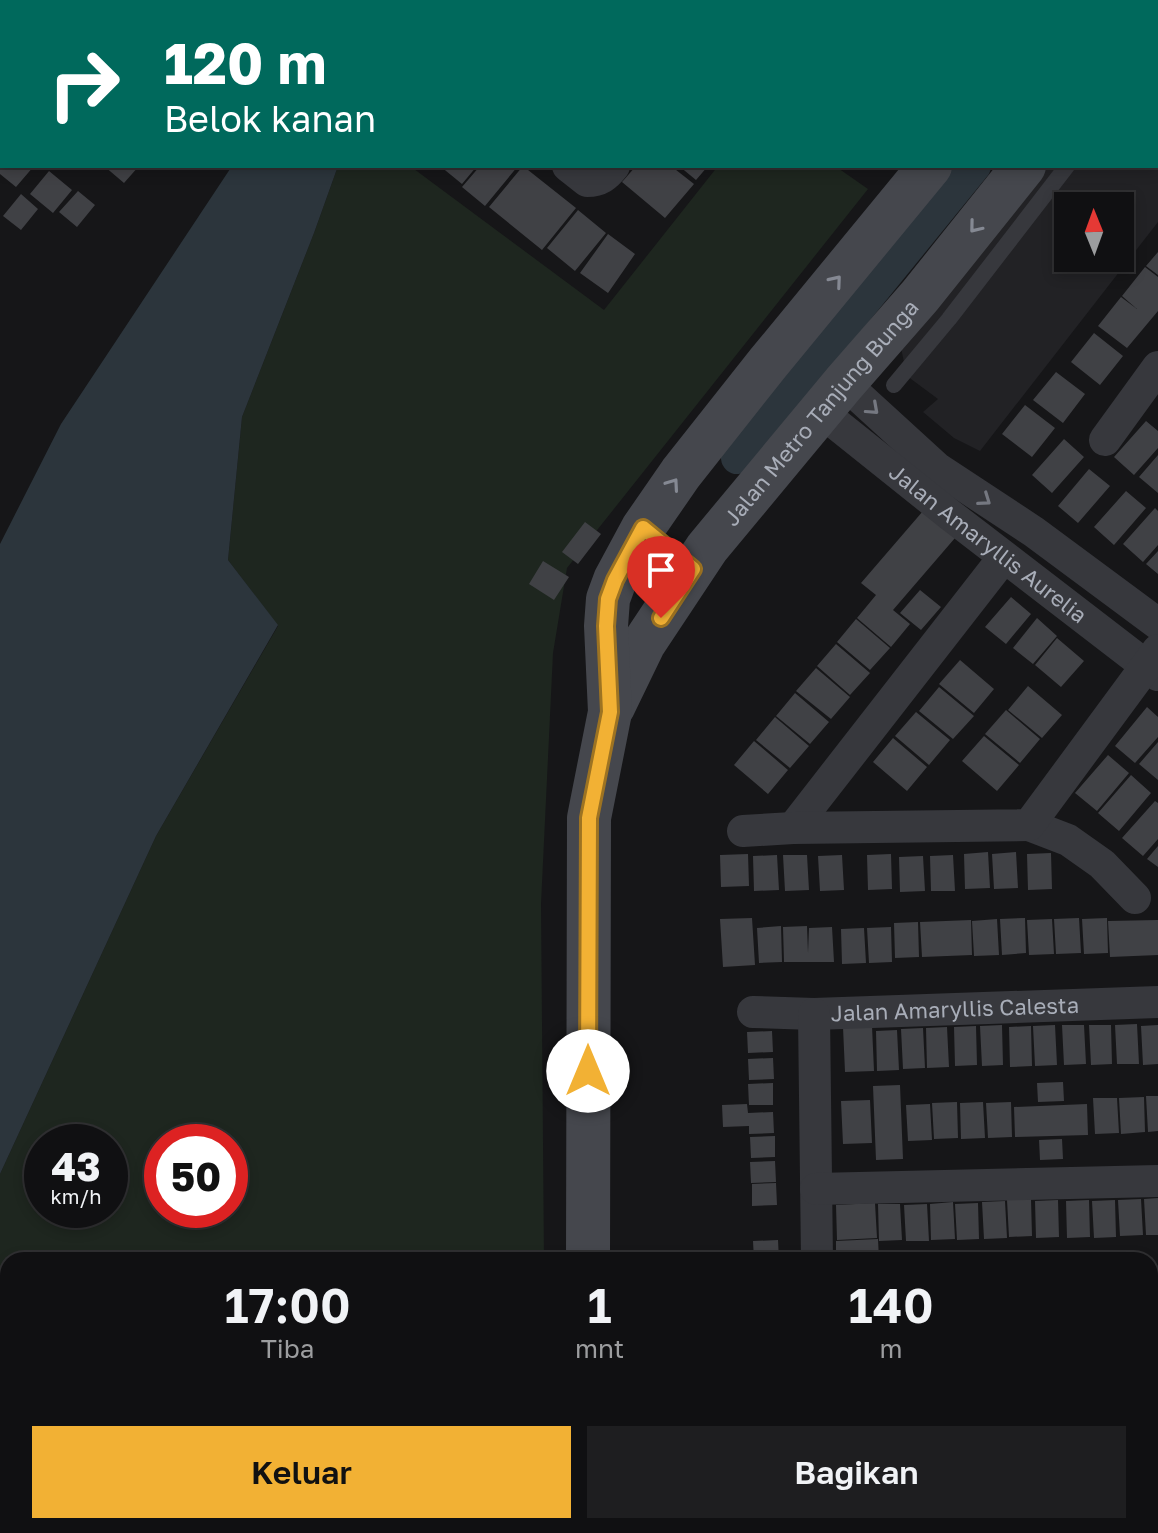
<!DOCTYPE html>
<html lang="id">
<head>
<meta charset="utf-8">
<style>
	body { margin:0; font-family:"Golos Text",sans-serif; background:#1e1e20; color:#f1f3f6; height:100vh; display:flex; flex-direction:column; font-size:30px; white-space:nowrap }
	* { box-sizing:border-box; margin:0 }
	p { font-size:26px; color:#9c9d9f }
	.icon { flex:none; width:44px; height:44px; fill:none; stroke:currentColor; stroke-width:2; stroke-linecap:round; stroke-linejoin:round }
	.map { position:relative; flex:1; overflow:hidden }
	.sheet { position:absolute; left:0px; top:1252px; width:1158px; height:282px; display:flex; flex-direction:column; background:#101012; border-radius:24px 24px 0 0; box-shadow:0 4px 12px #0003,0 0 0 2px #303032 }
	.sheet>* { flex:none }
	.guide { position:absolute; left:0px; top:0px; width:1158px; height:168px; box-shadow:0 4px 12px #0003,0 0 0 2px #303032; background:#00695c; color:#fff; overflow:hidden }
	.needle { width:52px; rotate:359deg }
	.fabs { position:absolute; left:1054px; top:192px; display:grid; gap:16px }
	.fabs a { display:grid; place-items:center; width:80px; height:80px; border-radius:0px; background:#101012; box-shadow:0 4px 12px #0003,0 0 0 2px #303032; font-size:40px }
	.speed { position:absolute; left:24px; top:1124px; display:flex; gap:16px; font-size:40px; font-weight:700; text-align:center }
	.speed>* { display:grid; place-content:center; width:104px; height:104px; border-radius:50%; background:#101012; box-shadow:0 4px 12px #0003,0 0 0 2px #303032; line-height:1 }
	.speed small { font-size:20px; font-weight:400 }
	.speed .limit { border:12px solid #d22; background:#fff; color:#111 }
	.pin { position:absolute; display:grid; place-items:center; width:68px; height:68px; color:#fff; margin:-82px -34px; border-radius:50% 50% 50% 0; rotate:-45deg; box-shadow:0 0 8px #0007 }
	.pin .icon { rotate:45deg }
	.me { position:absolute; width:88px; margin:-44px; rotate:0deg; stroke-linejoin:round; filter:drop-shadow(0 0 6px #0008) }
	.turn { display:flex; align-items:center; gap:28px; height:168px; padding:0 32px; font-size:36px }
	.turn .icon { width:104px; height:104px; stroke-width:2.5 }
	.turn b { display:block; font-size:56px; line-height:68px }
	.eta { display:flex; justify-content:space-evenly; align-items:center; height:136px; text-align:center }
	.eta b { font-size:48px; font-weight:600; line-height:56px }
	.cta { display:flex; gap:16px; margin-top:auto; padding:16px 32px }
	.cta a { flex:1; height:92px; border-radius:0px; background:#f2b134; color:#111; font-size:32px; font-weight:600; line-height:92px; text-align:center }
	.cta a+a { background:#1e1e20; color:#f1f3f6 }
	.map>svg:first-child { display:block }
	.built { fill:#222225; fill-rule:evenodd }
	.green { fill:#1e261f; fill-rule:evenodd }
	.water { fill:#2c353c }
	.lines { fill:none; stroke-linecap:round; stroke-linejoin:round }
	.canal { stroke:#2c353c; stroke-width:32 }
	.building { fill:#404145 }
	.service { stroke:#37383d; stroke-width:16 }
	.minor { stroke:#37383d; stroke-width:32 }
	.secondary { stroke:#45474d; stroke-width:44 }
	.oneway { stroke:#858993 }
	.oneway2 { stroke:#757881 }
	.route-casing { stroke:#9d7322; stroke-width:20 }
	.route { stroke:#f2b134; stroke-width:14 }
	.labels { text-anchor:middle; stroke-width:6; stroke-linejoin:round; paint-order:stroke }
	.street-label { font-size:22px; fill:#a8adb8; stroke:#111113 }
</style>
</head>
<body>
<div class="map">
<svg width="1158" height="1533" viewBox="0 0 1158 1533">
	<rect width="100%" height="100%" fill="#161618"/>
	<path class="built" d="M1158,24V222L980,451L954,438L923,412L938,399L907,376L901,348L1045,166H1156V27ZM1068,206H1120V258H1068Z"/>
	<path class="green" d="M338,166H410L604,310L718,166H835L868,189L567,568L553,653L541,904L544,1260H8V1526H529L528,1533H0V1174L156,836L278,626L228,560L242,417L314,233ZM42,1142H110V1210H42ZM162,1142H230V1210H162Z"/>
	<path class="water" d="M232,166H338L314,233L242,417L228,560L278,625L156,836L0,1174V544L61,424Z"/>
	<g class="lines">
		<path class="canal" d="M1109,2L1111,0
			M737,458L975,166"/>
	</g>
	<path class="building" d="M4,166H34L16,187L0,174V170Z
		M104,166H139L124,183Z
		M440,166H477L462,184Z
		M480,166H518L485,206L462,187Z
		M523,166L576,208L542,250L489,207Z
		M636,166H671L694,184L665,218L622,182Z
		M679,166H708L696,180Z
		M49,171L72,190L53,213L30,194Z
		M78,191L95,205L77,227L59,212Z
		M21,194L38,209L21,230L3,216Z
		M578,210L606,233L575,271L547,248Z
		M608,234L635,254L608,293L580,273Z
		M1158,252V275L1146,266Z
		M1145,267L1158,277V311L1127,348L1098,326L1121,297L1137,309L1122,296Z
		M1094,333L1123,356L1100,385L1071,362Z
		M1056,372L1085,394L1063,423L1033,400Z
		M1025,405L1055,428L1032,457L1002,434Z
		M1146,421L1158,431V448L1134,475L1114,457Z
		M1064,439L1084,457L1052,493L1032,475Z
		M1158,455V493L1139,477Z
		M1089,469L1110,486L1078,523L1058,506Z
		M1126,491L1146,508L1114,545L1094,527Z
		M1155,508L1158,511V545L1143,562L1123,544Z
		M923,511L955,538L893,610L910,624L891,647L857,618L876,595L861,583Z
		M585,522L601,534L578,564L562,552Z
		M1158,551V574L1146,564Z
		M543,561L569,577L554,600L529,584Z
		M920,590L941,607L921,630L900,613Z
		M1011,597L1031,614L1006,644L985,627Z
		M1037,618L1057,636L1033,664L1013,648Z
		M856,619L890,648L870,670L837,642Z
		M1057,638L1084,661L1061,687L1035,665Z
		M836,644L870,673L850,695L817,666Z
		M960,660L994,689L974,713L939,684Z
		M816,668L850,697L831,719L796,691Z
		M1028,686L1062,715L1042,738L1008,710Z
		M939,687L974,716L953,739L919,711Z
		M795,693L829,722L810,744L776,716Z
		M1147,707L1158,717V737L1135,763L1115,746Z
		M1006,710L1040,739L1020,763L985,734Z
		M916,712L950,740L929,765L895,736Z
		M775,717L809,746L790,768L756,740Z
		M984,736L1019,765L997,791L962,761Z
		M893,738L927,767L907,791L873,762Z
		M754,741L788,770L768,794L734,765Z
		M1158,742V780L1139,764Z
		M1108,755L1129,773L1097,811L1075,793Z
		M1131,775L1151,793L1119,831L1098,813Z
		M1155,801L1158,803V839L1143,856L1122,838Z
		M1158,846V867L1147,859Z
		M988,852L990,888L965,889L964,854Z
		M1016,852L1018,888L994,889L992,854Z
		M1051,853L1052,889L1028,890L1027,854Z
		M748,854L749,886L721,887L720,855Z
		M891,854L892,889L868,890L867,855Z
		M777,855L779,890L754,891L753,856Z
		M783,855H807L809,890L785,891Z
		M842,855L844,890L820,891L818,856Z
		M953,855L955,891H931L930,856Z
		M923,856L925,891L900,892L899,857Z
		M752,918L755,965L723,967L720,919Z
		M1025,918L1026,953L1002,955L1000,919Z
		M1079,918L1081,953L1056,954L1054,919Z
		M1107,918L1108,953L1084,954L1082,919Z
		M997,919L999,955L974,956L972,921Z
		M1052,919L1054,954L1029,955L1027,920Z
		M971,920L972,955L922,957L920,922Z
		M1158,920V955L1110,957L1108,921Z
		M918,922L919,957L895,958L894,923Z
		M781,926L782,962L759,963L757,928Z
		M807,926L808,953L809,928L832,927L834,962H784L783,927Z
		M891,927L892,962L869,963L867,928Z
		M864,928L866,963L842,964L841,929Z
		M1137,1024L1139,1064H1117L1115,1025Z
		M1002,1025L1003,1065L982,1066L980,1026Z
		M1055,1025L1057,1065L1035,1066L1033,1026Z
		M1062,1025H1084L1086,1064L1064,1065Z
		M1089,1025H1111L1112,1064L1091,1065Z
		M1158,1025V1064L1143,1065L1141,1026Z
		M872,1026L874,1071L845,1072L843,1027Z
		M976,1026L977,1065L955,1066L954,1027Z
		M1031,1026L1032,1066L1010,1067L1009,1027Z
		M947,1027L949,1067L927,1068L926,1028Z
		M923,1028L925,1068L903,1069L901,1029Z
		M897,1030L899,1070L877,1071L876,1031Z
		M772,1031L773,1052L748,1053L747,1032Z
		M773,1058L774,1079L749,1080L748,1059Z
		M1063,1082L1064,1101L1038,1102L1037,1083Z
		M773,1083V1105H749L748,1084Z
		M900,1085L903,1159L876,1160L873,1086Z
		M1146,1096H1158V1131L1148,1132Z
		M1144,1097L1145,1132L1121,1134L1119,1098Z
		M1093,1098H1117L1119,1133L1095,1134Z
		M870,1100L872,1143L843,1144L841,1101Z
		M957,1102L958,1138L934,1139L932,1103Z
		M983,1102L985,1138L961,1139L960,1103Z
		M1011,1102L1012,1137L988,1138L986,1103Z
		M747,1104L748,1113L773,1112L774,1133L749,1134V1126L723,1127L722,1105Z
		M930,1104L932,1140L908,1141L906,1105Z
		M1087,1104L1088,1135L1015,1137L1014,1107Z
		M775,1136V1157L751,1158L750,1137Z
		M1062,1139L1063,1159L1040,1160L1039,1140Z
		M775,1161L776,1182L751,1183L750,1162Z
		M776,1183L777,1205L752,1206V1184Z
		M1158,1198V1235H1146L1144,1199Z
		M1031,1199L1032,1236L1009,1237L1007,1200Z
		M1141,1199L1143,1235L1120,1236L1118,1200Z
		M1058,1200L1059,1237L1036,1238L1035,1201Z
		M1089,1200L1090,1237L1067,1238L1066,1201Z
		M1115,1200L1116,1237L1094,1238L1092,1201Z
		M1005,1201L1007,1238L984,1239L982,1202Z
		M953,1202L955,1239L931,1240L930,1204Z
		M875,1203L877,1238L837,1240L836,1205Z
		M978,1203L979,1239L957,1240L955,1204Z
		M878,1204H900L902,1240L879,1241Z
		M927,1204L929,1241H906L904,1205Z
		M878,1239L879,1260H836V1241Z
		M778,1240L779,1260H754L753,1241Z
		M1158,1279V1316H1150V1280Z
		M1151,1385H1158V1412H1152Z
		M1153,1460H1158V1487H1154Z"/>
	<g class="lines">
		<path class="service" d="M894,385L949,319L1067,166"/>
		<g class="minor">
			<path d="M147,0L149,2"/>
			<path d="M293,0L298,2"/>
			<path d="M678,0L680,2"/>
			<path d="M199,2L201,0"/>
			<path d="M741,2L743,0"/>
			<path d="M0,96L2,97"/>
			<path d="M568,166L587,181C600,181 606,176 614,166"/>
			<path d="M844,383L937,468L1034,532L1158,624"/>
			<path id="s1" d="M820,411L950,515L1158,675"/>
			<path d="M1105,440L1158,367"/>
			<path d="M1029,825L1068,840L1102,864L1135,898"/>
			<path d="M793,828L1004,557"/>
			<path d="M743,831L793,828L1029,825L1158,650"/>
			<path id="s2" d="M753,1012L814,1014L1158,1002"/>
			<path d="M814,1014L817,1260"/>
			<path d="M816,1189L1158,1181"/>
			<path d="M1150,1361L1158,1360"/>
			<path d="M828,1526L840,1533"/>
			<path d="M1007,1533L1158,1528"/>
		</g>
		<g class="secondary">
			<path d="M1058,2L1059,0"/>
			<path d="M1155,2L1157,0"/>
			<path id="s3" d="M613,707L644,643L707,548L844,383L920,296L1024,166"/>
			<path d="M588,1260L589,818L610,712L606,626L608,599L615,580L643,528L681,473L768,363L930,166"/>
			<path d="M590,1526V1533"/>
		</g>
	</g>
	<defs><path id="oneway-chevron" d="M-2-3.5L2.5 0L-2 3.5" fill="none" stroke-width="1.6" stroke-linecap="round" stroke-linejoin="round" transform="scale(2)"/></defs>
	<g class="oneway">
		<use href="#oneway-chevron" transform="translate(975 227) rotate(129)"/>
		<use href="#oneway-chevron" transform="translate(836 281) rotate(-50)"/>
		<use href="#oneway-chevron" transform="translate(673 484) rotate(-55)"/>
	</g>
	<g class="oneway2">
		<use href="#oneway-chevron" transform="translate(873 409) rotate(42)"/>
		<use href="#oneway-chevron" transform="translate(985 500) rotate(35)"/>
	</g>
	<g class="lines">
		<defs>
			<path id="route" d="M588,1071L589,818L610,712L606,626L608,599L615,580L643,528L693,569L661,618"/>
		</defs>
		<use href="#route" class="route-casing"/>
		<use href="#route" class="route"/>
	</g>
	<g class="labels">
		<g class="street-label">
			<text dy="8" stroke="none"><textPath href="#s3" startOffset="362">Jalan Metro Tanjung Bunga</textPath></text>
			<text dy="8" stroke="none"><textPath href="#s1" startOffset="214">Jalan Amaryllis Aurelia</textPath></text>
			<text dy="8" stroke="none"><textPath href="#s2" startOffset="202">Jalan Amaryllis Calesta</textPath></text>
		</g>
	</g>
</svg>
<div class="fabs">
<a><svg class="needle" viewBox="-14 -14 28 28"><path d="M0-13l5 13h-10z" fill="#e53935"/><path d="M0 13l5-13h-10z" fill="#9c9d9f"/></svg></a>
</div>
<div class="speed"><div>43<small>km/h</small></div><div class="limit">50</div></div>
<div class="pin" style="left:661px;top:618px;background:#d93025"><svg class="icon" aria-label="arrive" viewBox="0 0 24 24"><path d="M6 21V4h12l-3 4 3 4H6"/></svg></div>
<svg class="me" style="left:588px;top:1071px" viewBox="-20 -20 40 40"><circle r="19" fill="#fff"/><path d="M0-13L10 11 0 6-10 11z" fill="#f2b134"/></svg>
<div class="guide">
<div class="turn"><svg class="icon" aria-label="right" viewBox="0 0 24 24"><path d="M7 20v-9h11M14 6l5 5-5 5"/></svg><div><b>120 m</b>Belok kanan</div></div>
</div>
<section class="sheet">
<div class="eta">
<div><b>17:00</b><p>Tiba</p></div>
<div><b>1</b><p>mnt</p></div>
<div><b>140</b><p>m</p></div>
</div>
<div class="cta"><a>Keluar</a><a>Bagikan</a></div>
</section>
</div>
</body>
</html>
